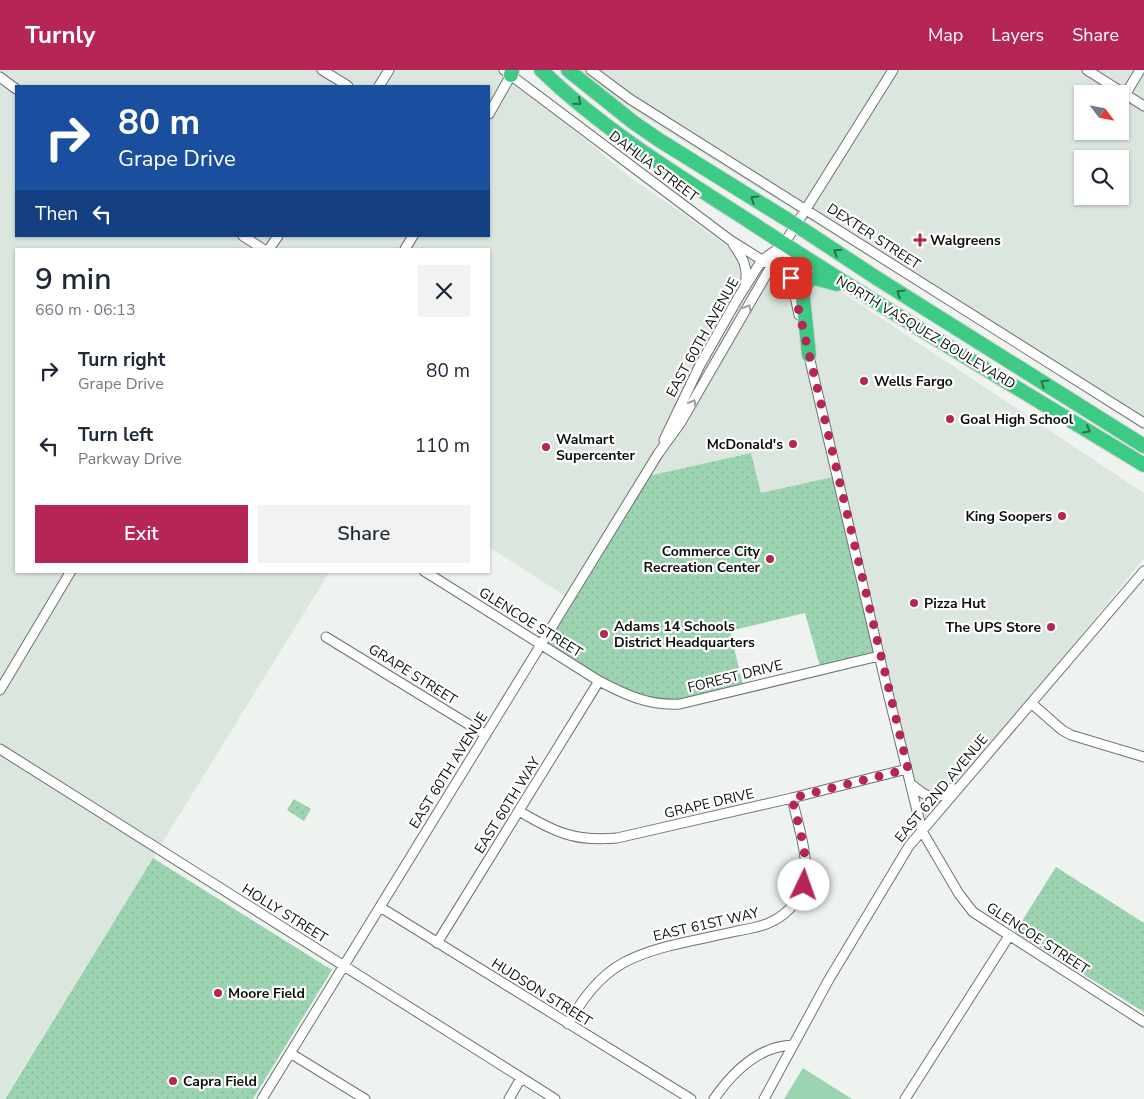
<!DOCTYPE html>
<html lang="en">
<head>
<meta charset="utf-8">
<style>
	body { margin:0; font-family:"Nunito Sans",sans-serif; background:#f2f2f3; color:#1f2937; height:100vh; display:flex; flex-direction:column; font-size:19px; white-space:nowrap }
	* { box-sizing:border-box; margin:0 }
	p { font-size:16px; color:#747a83 }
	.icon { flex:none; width:28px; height:28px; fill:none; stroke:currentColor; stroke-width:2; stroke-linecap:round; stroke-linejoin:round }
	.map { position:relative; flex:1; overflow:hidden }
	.panel { position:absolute; left:15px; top:178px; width:475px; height:325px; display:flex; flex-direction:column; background:#fff; border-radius:0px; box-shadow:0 1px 4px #0004 }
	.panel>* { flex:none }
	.top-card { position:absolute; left:15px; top:15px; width:475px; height:152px; border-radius:0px; box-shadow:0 1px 4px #0004; background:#1a4fa0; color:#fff; overflow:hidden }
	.needle { width:32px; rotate:122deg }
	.tools { position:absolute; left:1074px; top:15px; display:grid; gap:10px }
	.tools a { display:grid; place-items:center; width:55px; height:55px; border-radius:0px; background:#fff; box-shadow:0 1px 4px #0004; font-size:25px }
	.pin { position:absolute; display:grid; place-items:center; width:42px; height:42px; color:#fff; margin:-21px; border-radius:10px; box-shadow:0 2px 8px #0006 }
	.me { position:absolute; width:55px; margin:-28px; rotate:3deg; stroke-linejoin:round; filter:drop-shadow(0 0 4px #0008) }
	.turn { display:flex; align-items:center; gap:18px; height:105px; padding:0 20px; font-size:22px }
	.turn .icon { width:65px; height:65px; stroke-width:2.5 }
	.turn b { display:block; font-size:35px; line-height:42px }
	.then { display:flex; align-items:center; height:48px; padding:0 20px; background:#0003; gap:10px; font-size:19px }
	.round { display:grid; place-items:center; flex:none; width:52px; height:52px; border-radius:0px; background:#f2f2f3 }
	.overview { display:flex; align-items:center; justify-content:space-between; height:85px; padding:0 20px }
	h1 { font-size:30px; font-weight:600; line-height:38px }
	.button { display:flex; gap:10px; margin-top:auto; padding:10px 20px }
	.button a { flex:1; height:58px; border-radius:0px; background:#b52555; color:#fff; font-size:20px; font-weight:600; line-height:58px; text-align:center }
	.button a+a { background:#f2f2f3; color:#1f2937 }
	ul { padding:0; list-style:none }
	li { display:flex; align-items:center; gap:15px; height:75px; padding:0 20px }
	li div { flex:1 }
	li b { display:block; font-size:19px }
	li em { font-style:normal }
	header { display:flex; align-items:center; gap:30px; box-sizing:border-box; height:70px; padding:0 25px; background:#b52555; color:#fff }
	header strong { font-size:24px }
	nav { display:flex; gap:28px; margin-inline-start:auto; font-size:18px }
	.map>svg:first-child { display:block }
	.built { fill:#dae6de; fill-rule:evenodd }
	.green { fill:#9cd4b2 }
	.park { fill:url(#park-dots) }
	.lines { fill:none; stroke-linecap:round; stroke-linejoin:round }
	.minor-casing { stroke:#6f7370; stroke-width:11 }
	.highway-casing { stroke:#cecfcf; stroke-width:16 }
	.minor { stroke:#fff; stroke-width:9 }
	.highway { stroke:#3dca84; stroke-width:14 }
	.oneway { stroke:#27754e }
	.oneway2 { stroke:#9e9f9e }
	.route { stroke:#b52555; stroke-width:9; stroke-dasharray:0 16.2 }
	.poi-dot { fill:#b52555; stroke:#fff; stroke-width:2 }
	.labels { text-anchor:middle; stroke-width:4.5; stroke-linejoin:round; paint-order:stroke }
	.street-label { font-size:14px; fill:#0c0e0d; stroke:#fff }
	.poi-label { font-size:14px; font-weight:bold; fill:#0c0e0d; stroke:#fff; text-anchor:start }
</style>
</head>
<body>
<header>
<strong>Turnly</strong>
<nav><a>Map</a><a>Layers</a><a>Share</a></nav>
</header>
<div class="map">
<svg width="1144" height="1029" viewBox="0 0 1144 1029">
	<defs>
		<pattern id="park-dots" width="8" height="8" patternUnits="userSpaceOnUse" patternTransform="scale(1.25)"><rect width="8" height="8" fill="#9cd4b2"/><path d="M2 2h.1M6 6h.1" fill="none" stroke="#85b598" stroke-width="1.8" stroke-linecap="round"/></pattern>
	</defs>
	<rect width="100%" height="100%" fill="#eef3ef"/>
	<path class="built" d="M0,0H503L633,110L678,140L735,182L834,217L1144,423V488L922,761L837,406L761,423L751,383L567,527L489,477V179H16V501H330L4,1029H0ZM16,16H489V166H16Z
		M580,0H1144V358L622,33ZM1082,24H1120V61H1082ZM1082,89H1120V126H1082Z"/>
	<path class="green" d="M803,998L852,1029H784Z"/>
	<path class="park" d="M751,383L761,423L837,406L879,586L821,600L805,543L730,561L744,619L680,634L642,631L541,575L644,407Z
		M294,729L311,739L304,751L287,740Z
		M153,788L332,900L253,1029H5Z
		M1056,797L1144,853V942L1015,862Z"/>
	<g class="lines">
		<defs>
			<path id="minor" d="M322,0L348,16
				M504,0L730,170L791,208
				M591,0L630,29L1144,353
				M1087,0L1144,36
				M0,7L16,19
				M379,16L389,0
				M1125,25L1140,0
				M489,44L511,5
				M243,166L263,179
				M733,174C742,187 749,197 745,214
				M784,174L799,245
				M269,179L278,166
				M405,179L413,166
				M808,282L887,619L922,761L959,824L973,842L1144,952
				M664,370L700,295L738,228L762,190L782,176
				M424,501L599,611C626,625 649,636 680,634L879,586
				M326,567L486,665
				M0,620L71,501
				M1031,633L1062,660L1071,665L1144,687
				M0,679L555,1029
				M911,714C927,728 935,733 952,718
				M519,741C554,762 575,772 617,768L792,728L907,699
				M380,837L691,1029
				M437,873L599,611
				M568,954C582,930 598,907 623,893C656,875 700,870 737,861C749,859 762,857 773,851C789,843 802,827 805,810C809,786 797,752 792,728
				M290,983L365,1029
				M262,1029L658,384L681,352L784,174L893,0
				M509,1029L521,1008
				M714,1029C732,1003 759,976 793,975
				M764,1029L828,911L909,776L1144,501
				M905,1029L1009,866"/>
			<path id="highway" d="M541,0C604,61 679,106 752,153C880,237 1013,315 1144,395
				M568,0L633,52L659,70L796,155L878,209L1144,376
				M511,5L512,0
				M809,285L803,228L804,216L810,210L815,208L837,214"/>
		</defs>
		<use href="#minor" class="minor-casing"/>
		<use href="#highway" class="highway-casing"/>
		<use href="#minor" class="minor"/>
		<use href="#highway" class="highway"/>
	</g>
	<defs><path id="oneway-chevron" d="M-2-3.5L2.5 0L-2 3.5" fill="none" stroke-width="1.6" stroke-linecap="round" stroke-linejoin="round" transform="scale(1.25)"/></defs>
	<g class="oneway">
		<use href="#oneway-chevron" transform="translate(578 32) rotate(39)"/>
		<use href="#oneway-chevron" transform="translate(754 129) rotate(-148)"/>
		<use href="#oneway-chevron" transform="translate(837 182) rotate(-147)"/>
		<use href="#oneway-chevron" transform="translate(900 223) rotate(-148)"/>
		<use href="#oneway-chevron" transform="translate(1044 313) rotate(-148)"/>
		<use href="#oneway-chevron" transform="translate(1087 360) rotate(31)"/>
	</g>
	<g class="oneway2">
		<use href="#oneway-chevron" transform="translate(748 238) rotate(-60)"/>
		<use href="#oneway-chevron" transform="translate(693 333) rotate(-60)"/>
	</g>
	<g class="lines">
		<path class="route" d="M791,208L908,699L792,728C798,756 810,787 804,815"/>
	</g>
	<g class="poi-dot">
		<path d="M917.5 162.5h5v5h5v5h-5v5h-5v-5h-5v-5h5z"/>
		<circle cx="864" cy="311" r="5"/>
		<circle cx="950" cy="349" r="5"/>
		<circle cx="793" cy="374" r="5"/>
		<circle cx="546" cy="377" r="5"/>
		<circle cx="1062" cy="446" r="5"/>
		<circle cx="770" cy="489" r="5"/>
		<circle cx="914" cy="533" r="5"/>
		<circle cx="1051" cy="557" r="5"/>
		<circle cx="604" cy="564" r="5"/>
		<circle cx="218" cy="923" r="5"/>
		<circle cx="173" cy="1011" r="5"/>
	</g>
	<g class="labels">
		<g class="street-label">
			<text transform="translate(654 96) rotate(37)" y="5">DAHLIA STREET</text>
			<text transform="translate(874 166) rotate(33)" y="5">DEXTER STREET</text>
			<text transform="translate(926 262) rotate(31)" y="5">NORTH VASQUEZ BOULEVARD</text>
			<text transform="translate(702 267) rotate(-61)" y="5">EAST 60TH AVENUE</text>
			<text transform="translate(531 552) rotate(32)" y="5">GLENCOE STREET</text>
			<text transform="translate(413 604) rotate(32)" y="5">GRAPE STREET</text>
			<text transform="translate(735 606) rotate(-14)" y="5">FOREST DRIVE</text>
			<text transform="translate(448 700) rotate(-58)" y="5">EAST 60TH AVENUE</text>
			<text transform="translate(941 718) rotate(-50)" y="5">EAST 62ND AVENUE</text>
			<text transform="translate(709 733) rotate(-13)" y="5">GRAPE DRIVE</text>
			<text transform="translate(507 735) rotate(-58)" y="5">EAST 60TH WAY</text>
			<text transform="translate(285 843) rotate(32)" y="5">HOLLY STREET</text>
			<text transform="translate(706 854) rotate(-13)" y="5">EAST 61ST WAY</text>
			<text transform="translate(1038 868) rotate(33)" y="5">GLENCOE STREET</text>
			<text transform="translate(542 922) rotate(32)" y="5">HUDSON STREET</text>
		</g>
		<g class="poi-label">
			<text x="930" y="175">Walgreens</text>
			<text x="874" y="316">Wells Fargo</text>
			<text x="960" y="354">Goal High School</text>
			<text x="556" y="374">Walmart<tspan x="556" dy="16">Supercenter</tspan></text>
			<text x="783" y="379" text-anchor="end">McDonald's</text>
			<text x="1052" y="451" text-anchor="end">King Soopers</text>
			<text x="760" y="486" text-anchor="end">Commerce City<tspan x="760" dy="16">Recreation Center</tspan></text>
			<text x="924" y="538">Pizza Hut</text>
			<text x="614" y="561">Adams 14 Schools<tspan x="614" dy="16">District Headquarters</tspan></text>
			<text x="1041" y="562" text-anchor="end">The UPS Store</text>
			<text x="228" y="928">Moore Field</text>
			<text x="183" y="1016">Capra Field</text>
		</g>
	</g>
</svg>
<div class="tools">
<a><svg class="needle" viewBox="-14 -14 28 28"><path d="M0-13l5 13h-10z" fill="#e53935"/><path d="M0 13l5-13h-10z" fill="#747a83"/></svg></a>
<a><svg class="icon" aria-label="search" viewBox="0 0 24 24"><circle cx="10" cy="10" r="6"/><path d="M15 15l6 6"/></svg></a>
</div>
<div class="pin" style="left:791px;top:208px;background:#d93025"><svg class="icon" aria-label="arrive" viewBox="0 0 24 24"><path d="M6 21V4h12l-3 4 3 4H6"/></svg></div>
<svg class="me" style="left:804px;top:815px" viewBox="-20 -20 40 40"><circle r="19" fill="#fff"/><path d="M0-13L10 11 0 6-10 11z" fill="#b52555"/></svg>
<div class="top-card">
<div class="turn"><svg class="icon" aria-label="right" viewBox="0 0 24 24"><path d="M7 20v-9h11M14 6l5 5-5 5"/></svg><div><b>80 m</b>Grape Drive</div></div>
<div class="then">Then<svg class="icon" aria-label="left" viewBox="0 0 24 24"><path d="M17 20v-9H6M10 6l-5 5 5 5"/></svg></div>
</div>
<section class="panel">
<div class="overview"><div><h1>9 min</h1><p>660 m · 06:13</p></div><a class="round"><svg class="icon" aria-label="close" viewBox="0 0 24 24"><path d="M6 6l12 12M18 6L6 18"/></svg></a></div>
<ul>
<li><svg class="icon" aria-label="right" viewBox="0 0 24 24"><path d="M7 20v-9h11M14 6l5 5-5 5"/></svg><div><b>Turn right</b><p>Grape Drive</p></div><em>80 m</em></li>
<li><svg class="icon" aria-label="left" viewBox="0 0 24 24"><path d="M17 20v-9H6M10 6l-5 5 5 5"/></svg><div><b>Turn left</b><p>Parkway Drive</p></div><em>110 m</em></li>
</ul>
<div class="button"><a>Exit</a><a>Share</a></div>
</section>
</div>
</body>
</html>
